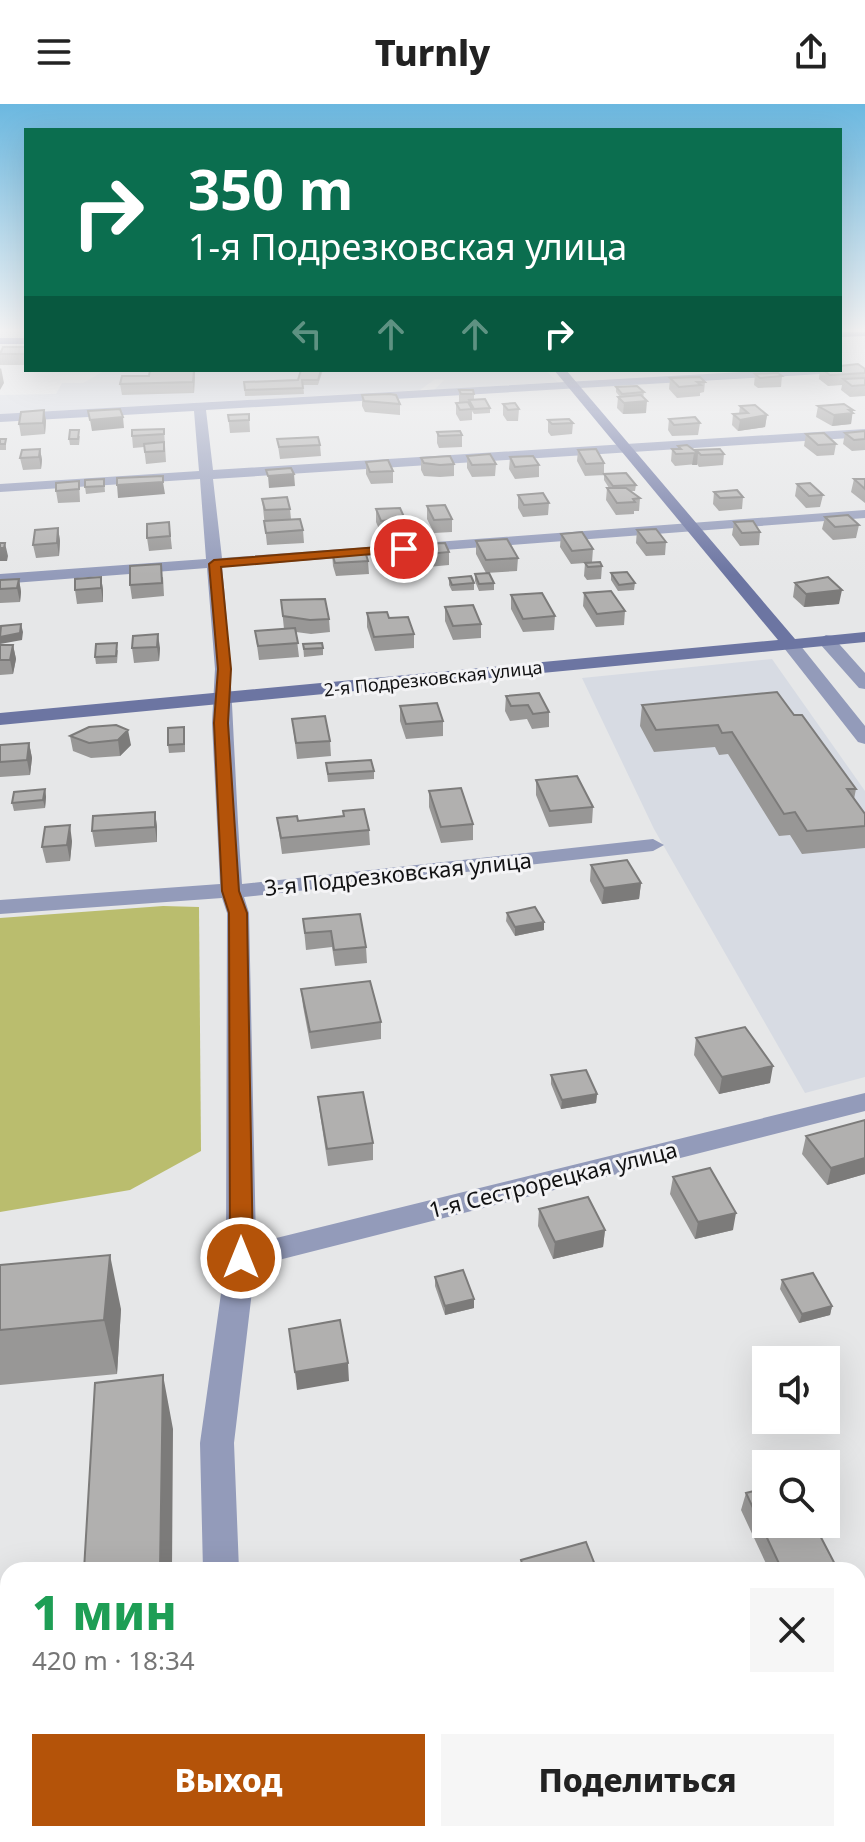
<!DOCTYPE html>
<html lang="ru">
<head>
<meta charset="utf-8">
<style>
	body { margin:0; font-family:"Noto Sans",sans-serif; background:#f6f6f6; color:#222; height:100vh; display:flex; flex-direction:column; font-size:30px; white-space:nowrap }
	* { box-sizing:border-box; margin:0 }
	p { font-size:26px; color:#767676 }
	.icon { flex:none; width:44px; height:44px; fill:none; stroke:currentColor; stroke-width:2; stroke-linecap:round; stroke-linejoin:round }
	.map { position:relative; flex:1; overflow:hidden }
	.side { position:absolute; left:0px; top:1458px; width:866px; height:280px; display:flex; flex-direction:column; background:#fff; border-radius:24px 24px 0 0; box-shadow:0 8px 32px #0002 }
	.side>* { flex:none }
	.guide { position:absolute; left:24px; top:24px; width:818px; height:244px; border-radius:0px; box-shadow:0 8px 32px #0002; background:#0b6e4f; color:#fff; overflow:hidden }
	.controls { position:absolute; left:752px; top:1242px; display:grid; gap:16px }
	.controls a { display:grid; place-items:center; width:88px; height:88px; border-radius:0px; background:#fff; box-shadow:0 8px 32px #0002; font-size:40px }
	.pin { position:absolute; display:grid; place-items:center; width:68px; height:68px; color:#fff; margin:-34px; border:4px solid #fff; border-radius:50%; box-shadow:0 2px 8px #0007 }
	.me { position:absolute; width:88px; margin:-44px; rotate:0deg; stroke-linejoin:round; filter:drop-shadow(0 0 6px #0008) }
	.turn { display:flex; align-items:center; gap:28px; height:168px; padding:0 32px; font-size:36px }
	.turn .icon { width:104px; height:104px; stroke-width:2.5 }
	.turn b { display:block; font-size:56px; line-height:68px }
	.lanes { display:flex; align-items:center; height:76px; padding:0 32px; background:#0003; justify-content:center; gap:40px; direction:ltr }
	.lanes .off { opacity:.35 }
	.round { display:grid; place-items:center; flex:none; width:84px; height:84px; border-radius:0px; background:#f6f6f6 }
	.summary { display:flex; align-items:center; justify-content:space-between; height:136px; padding:0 32px }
	h1 { font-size:48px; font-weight:800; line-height:60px; color:#1e9e55 }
	.primary-button { display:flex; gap:16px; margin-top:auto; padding:16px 32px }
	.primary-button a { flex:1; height:92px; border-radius:0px; background:#b45309; color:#fff; font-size:32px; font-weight:800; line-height:92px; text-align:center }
	.primary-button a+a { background:#f6f6f6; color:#222 }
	header { display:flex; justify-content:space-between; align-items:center; height:104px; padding:0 32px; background:#fff; font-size:36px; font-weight:800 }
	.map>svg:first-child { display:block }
	.built { fill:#d7dbe3 }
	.green { fill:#babd6e }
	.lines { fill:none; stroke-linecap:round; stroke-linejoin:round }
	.street { fill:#939bba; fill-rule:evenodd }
	.secondary { fill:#6c75a2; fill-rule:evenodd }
	.highway { fill:#3a4381; fill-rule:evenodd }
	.wall { fill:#989796 }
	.shaded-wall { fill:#7c7b7a }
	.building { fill:#b1b0af; stroke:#7c7b7a; stroke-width:2 }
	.route { fill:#b45309; stroke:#753606; stroke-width:2 }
	.labels { text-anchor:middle; stroke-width:6; stroke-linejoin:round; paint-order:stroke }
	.far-street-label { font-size:18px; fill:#121213; stroke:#f4f4f6 }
	.street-label { font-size:22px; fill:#121213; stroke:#f4f4f6 }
</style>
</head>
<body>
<header><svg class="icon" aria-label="menu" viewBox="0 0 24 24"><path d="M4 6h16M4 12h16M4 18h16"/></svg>Turnly<svg class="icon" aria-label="share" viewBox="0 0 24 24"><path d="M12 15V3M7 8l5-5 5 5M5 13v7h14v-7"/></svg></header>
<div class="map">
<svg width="865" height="1738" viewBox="0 0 865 1738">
	<rect width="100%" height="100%" fill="#e6e7e8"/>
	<path class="built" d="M120,266H545L558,278L434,286L444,276L435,275L420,286L0,310V291L56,290L62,279H83L104,267Z
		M772,555L865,687V973L805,989L654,725L582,574Z"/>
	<path class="green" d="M163,802L199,803L201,1047L130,1086L0,1108V814Z"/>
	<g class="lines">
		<path class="street" d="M840,263L844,266L838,269L206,306L213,366L865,325V333L213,375L222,454L865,406V414L222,463C233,568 234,674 242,780L653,735L664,741L653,747L244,793L249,809L256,1139L865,989V1007L255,1162L234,1339L239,1466H203L200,1339L226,1154L227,809L222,794L0,810V796L220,780L212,619L215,565L207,464L0,480V470L206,455L200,375L0,388V380L199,367L194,307L0,318V310L778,266H840Z
			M826,531L832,532L865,569V585L859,584L820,540L817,536Z
			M790,535L796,536L865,622V640L858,638L784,544L781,540Z
			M865,1540V1578L858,1581V1543Z
			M210,1730H252V1738H210Z
			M349,1730H411L408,1738H346Z"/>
		<path class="secondary" d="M554,266H566L795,535L865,528V538L0,621V609L778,536Z"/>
		<path class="highway" d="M840,228H865V232L840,233Z
			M0,234H26V240H0Z"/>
	</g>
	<path class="wall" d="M26,243V261H0V248Z
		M865,265V292L850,293L841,286L842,281L828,282L819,275L820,266Z
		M323,266L318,281H303L304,290L245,292L244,278L298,276Z
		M653,266H699L656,268Z
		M195,269L194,289L122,291L120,280L149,272Z
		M755,270L782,272L781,283L758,284L754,281Z
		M670,274L705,278L704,288L700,289V292L677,294L669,285Z
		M616,283L644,288L643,294L646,309L623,310L617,304L618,293H620L616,288Z
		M459,286L474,290V295L490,304V309L474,310L472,307V316L460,317L456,310V299L459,298Z
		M362,291L400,300V311L365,308L362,302Z
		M503,300L519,305L518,317H507L503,311Z
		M740,302L767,311L765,323L738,327L732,321L733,310H739Z
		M818,302L852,309L851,320L832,322L816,313Z
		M44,306L46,317L45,330L21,332L19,320Z
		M249,310L250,328L230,329L228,311Z
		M669,315L700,319L698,331L672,332L668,326Z
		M548,316L573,319L572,330L551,332L548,328Z
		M164,325L166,358L146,360L144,343L133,344L132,332Z
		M865,327V346L852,347L843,340L845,329Z
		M437,328L462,331V343L439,344L437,339Z
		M806,330L836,340L834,351L817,352L804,342Z
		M80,332L79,341H70L69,335Z
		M0,335H6V346H0Z
		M277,335L320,341L321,352L280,355Z
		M678,342L696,348L724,350L723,361L699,363L697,360L675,362L671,357L672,345H678Z
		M40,345L42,356L41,365L23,366L20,354Z
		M578,346L604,359V371L585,372L577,357Z
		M467,352L496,360L495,372L472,373L467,364Z
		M510,353L539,361V373L515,375L509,365Z
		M421,354L454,360V372L440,373L424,372L421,366Z
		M366,358L393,367V379L371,380L366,370Z
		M604,370L636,381L635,387H631L640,394L639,407H634V410L616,411L606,396L607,384H609L604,376Z
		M104,375L105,388L86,390L85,383Z
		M854,375H865V399L851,388Z
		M79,377L80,398L58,399L56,387Z
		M797,380L823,391L820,403L806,404L795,392Z
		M714,388L743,393L742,405L719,407L713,400Z
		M518,391L549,399L548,411L523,413L518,404Z
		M262,395L290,405L291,415L303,426L304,439L267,441Z
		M427,402L452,415V428L434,429L427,415Z
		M376,405L405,415V428L381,430L376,418Z
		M825,413L859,421L856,434L833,436L822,425Z
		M169,418L172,445L149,447L147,434Z
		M734,418L760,428L759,441L740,442L732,431Z
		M58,424L60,437L59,452L36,454L33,441Z
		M637,426L666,438L665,451L646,452L636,439Z
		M561,430L593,445L592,458L602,462L601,475L587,476L584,472L585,459L571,460L560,443Z
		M476,437L518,454L517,467L486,469L476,450Z
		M423,440L449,448V461L428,463L425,457V468L408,469L403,457V444L423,450Z
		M332,449L368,457L369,470L336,472L333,462Z
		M611,469L635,479L634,486L618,487L611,476Z
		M475,470L494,479V486L479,487L475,477Z
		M101,473L103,486V498L77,500L75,486Z
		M163,473L164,492L132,495L130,481Z
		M449,474L474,479V486L452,487L449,481Z
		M19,475L21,488L20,498L0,499V476Z
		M795,479L839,500L804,503L793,493Z
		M584,489L625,507L624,521L596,523L583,502Z
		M511,491L555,512L554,526L523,528L511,505Z
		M281,496L329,515L330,528L311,530L296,528L299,553L259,556L255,527L284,525Z
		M445,503L481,520V534L453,536L445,517Z
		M367,509L389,514L414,530V544L375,547L367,523Z
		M133,532L160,544L159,557L134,559L132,544Z
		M303,540L323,544V551L304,553Z
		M0,541H13L16,555L13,570L0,571Z
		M118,546L117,559L96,560L95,553Z
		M506,592L549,608V623L532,625L527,615L510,617L505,607Z
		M642,601L794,611L856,685L854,695L865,710V744L802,750L790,731L779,732L728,650L719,651L715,643L654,648L640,622Z
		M400,602L443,617V632L406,635L400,617Z
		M292,615L330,637L331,652L297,655Z
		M89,623L131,641L120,652L91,654L73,647L70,632Z
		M185,631V648L169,649L168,641Z
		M29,639L32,654L30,671L0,673V641Z
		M326,659L374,667V675L328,678Z
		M536,676L593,703L592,719L549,723L536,691Z
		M45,685L46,693L45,704L14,707L12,699Z
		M429,687L473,720V736L441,739L429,703Z
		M343,707L369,726L370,741L282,750L277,714L298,717L343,712Z
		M155,708L157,723V738L95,743L92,727Z
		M72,737L70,757L46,759L42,743Z
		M591,761L641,779L639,795L602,800L590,777Z
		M507,809L544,826L515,832L506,817Z
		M303,815L366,843L367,859L335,862L332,843L306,846Z
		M301,885L381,918V935L311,945L303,902Z
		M696,934L770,979L719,990L694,951Z
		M551,971L597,990L596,999L561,1005L551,980Z
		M318,993L373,1039V1056L328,1062L320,1010Z
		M865,1016V1070L827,1081L802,1050L806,1032Z
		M673,1073L733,1126L695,1135L670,1090Z
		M539,1105L605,1126L603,1143L553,1155L538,1122Z
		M0,1161L121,1205L117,1270L0,1281Z
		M435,1173L474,1204L445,1211L435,1182Z
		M782,1176L832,1202L830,1211L799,1219L780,1185Z
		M746,1389L838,1466H769L741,1406Z
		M865,1674V1733L858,1719V1677Z
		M78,1730H170L169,1738H82Z"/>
	<path class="shaded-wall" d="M1,264L4,279L0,286V265Z
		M194,266H195V269L194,289L193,278Z
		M647,297L646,309L623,310L624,299Z
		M44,306L46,317L45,330L43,319Z
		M849,306H853L851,320L832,322L834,311Z
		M767,311L765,323L738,327L740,316Z
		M123,313L124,324L92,327L90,316Z
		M40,345L42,356L41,365L39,353Z
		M694,349H698L697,361H692Z
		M294,370L295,382L269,384L268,372Z
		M163,378L165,390L118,394L117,381Z
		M58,424L60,437L59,452L57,439Z
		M5,439L8,452L7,457H0V444Z
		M101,473L103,486V498L101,484Z
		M19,475L21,488L20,498L17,484Z
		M842,486L839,500L804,503L806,490Z
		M21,520L23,528L22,536L0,540V533Z
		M158,530L160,544L159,557L157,543Z
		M13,541L16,555L13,570L10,556Z
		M128,626L131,641L120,652L118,636Z
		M29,639L32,654L30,671L27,656Z
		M45,685L46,693L45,704L43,696Z
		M155,708L157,723V738L155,723Z
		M70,721L72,737L70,757L67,741Z
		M641,779L639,795L602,800L604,784Z
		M544,818V826L515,832V823Z
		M773,962L770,979L719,990L722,973Z
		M597,990L596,999L561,1005L562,996Z
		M865,1054V1070L827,1081L831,1064Z
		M736,1109L733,1126L695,1135L698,1118Z
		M605,1126L603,1143L553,1155L555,1138Z
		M110,1151L121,1205L117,1270L104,1216Z
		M474,1195V1204L445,1211V1202Z
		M832,1202L830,1211L799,1219L802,1210Z
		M348,1259L349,1277L297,1286L295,1268Z
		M163,1271L173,1325L172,1466H160Z"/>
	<path class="building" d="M3,243H26V250H0Z
		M858,260L865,265V269L830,271L823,266H840V262Z
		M150,266H194L193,278L120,280L122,272H149Z
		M301,266H321L318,276H302L303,284L245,286L244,278L298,276Z
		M778,269L782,272L760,274L755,270Z
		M700,273L705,278H697L701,281L679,283L670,274Z
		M865,274V281L852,282L843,275Z
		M637,282L644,288L622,290L616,283Z
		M459,286H473L474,290H461Z
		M390,290L396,291L400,300L364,297L362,291Z
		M641,291L647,297L624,299L618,293Z
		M485,295L490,304L474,305L469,296Z
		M468,298L472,305L460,306L456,299Z
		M515,299L519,305L508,306L503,300Z
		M844,300L853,306H849L853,309L834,311L818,302Z
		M755,301L767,311L740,316L733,310L748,309L740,302Z
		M120,305L123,313L90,316L88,307Z
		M44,306L43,319L19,320L21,308Z
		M249,310V316L229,317L228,311Z
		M695,313L700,319L674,321L669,315Z
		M569,315L573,319L552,320L548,316Z
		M164,325V330L132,332V326Z
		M70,326H79L78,335H69Z
		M460,327L462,331L439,332L437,328Z
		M865,327V335L854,336L845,329Z
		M824,329L836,340L818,341L806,330Z
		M318,333L320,341L279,343L277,335Z
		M0,335H6L5,340H0Z
		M164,338V347L145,348L144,340Z
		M687,341L698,349L676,350L672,345H681L678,342Z
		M40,345L39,353L20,354L22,346Z
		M596,345L604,359L586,360L578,346Z
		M720,345L724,350L701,351L696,346Z
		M490,350L496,360L472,361L467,352Z
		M450,352L454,360L440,361L424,359L421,354Z
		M533,352L539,361L515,363L510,353Z
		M388,356L393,367L370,368L366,358Z
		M291,364L294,370L268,372L266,366Z
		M626,369L636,381L613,382L604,370Z
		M163,372V378L117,381V374Z
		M104,375V382L85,383V376Z
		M854,375H865V385Z
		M79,377V385L56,387V379Z
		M810,379L823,391L809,392L797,380Z
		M607,384H626L640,394L633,395L635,398L617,399Z
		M737,386L743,393L720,394L714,388Z
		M543,389L549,399L524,401L518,391Z
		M287,393L290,405L265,406L262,395Z
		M445,401L452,415L434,416L427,402Z
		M400,404L405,415L381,417L376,405Z
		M848,411L859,421L835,423L825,413Z
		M300,415L303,426L266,429L264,417Z
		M753,417L760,428L742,429L734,418Z
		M169,418L170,432L147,434V420Z
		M58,424L57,439L33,441L35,426Z
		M656,425L666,438L647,439L637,426Z
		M582,428L593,445L572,447L561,430Z
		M507,435L518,454L486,456L476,437Z
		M0,439H5L4,444H0Z
		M445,439L449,448L428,450L423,440Z
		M420,443L425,454L408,456L403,444Z
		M365,447L368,457L335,459L332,449Z
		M600,458L602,462L588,463L585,459Z
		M161,460L162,479L130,481V462Z
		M627,468L635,479L619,481L611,469Z
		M489,469L494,479L479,480L475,470Z
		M471,472L474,479L452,481L449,474Z
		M101,473V484L75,486V475Z
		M828,473L842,486L806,490L795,479Z
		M19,475L17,484L0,485V476Z
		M611,487L625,507L597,510L584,489Z
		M542,489L555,512L523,515L511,491Z
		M325,495L329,515L310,516L283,512L281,496Z
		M473,501L481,520L453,522L445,503Z
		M387,508L389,514L408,513L414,530L374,533L367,509Z
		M21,520L20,529L0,533L1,522Z
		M295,524L298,539L258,542L255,527Z
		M158,530L157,543L132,544L133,532Z
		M117,539L116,552L95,553L96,540Z
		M322,539L323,544L304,545L303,540Z
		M0,541H13L10,556H0Z
		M777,588L794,611H802L856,685H847L865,710V722L807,727L795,708L784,710L732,628L722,629L718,621L656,626L642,601Z
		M539,589L549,608L533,610L528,601L511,602L506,592Z
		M437,599L443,617L406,620L400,602Z
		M325,612L330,637L296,639L292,615Z
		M116,621L128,626L118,636L89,639L70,632L89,623Z
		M184,623V640L168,641V624Z
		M29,639L27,656L0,658V641Z
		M371,656L374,667L328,670L326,659Z
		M577,672L593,703L550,707L536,676Z
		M461,684L473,720L441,723L429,687Z
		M45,685L43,696L12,699L14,688Z
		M364,705L369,726L281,734L277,714L297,712L298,717L344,712L343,707Z
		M155,708V723L92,727L93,712Z
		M70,721L67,741L42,743L45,723Z
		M627,756L641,779L604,784L591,761Z
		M535,803L544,818L515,823L507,809Z
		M360,810L366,843L334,846L331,827L305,829L303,815Z
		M370,877L381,918L310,928L301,885Z
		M745,923L773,962L722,973L696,934Z
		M586,966L597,990L562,996L551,971Z
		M363,988L373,1039L327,1045L318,993Z
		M865,1016V1054L831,1064L806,1032Z
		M710,1064L736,1109L698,1118L673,1073Z
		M588,1093L605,1126L555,1138L539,1105Z
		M110,1151L104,1216L0,1226V1161Z
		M463,1166L474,1195L445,1202L435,1173Z
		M813,1169L832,1202L802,1210L782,1176Z
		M340,1216L348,1259L295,1268L289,1225Z
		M163,1271L160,1466H84L95,1279Z
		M766,1384V1420H814L838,1466H782L746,1389Z
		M586,1438L597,1466H524L521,1456Z
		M865,1674V1704L858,1690V1677Z"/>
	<linearGradient id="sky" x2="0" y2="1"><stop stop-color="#6bb8e0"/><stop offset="0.48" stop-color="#f4f4f5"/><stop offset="1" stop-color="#f4f4f5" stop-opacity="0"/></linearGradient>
	<rect width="865" height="471" fill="url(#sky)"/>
	<path class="route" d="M404,441L408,447L221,463L231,565L228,619L239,787L247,809L253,1154L249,1160H233L230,1154L229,809L222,787L214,619L218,565L209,460L214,456Z"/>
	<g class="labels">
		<g class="far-street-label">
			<text transform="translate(433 575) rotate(-6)" y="6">2-я Подрезковская улица</text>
		</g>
		<g class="street-label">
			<text transform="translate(398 770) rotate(-6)" y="8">3-я Подрезковская улица</text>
			<text transform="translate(553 1076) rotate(-14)" y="8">1-я Сестрорецкая улица</text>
		</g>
	</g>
</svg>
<div class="controls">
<a><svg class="icon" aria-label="sound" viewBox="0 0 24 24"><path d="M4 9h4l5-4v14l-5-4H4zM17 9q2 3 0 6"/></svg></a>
<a><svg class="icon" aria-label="search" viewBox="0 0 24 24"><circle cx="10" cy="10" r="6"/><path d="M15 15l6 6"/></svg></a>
</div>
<div class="pin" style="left:404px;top:445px;background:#d93025"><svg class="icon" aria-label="arrive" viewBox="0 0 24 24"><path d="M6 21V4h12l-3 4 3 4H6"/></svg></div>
<svg class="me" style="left:241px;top:1154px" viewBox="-20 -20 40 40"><circle r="17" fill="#b45309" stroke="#fff" stroke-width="3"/><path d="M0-11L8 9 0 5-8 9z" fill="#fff"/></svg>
<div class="guide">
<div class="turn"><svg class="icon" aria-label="right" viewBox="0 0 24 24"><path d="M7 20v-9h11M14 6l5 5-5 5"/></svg><div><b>350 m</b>1-я Подрезковская улица</div></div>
<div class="lanes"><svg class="icon off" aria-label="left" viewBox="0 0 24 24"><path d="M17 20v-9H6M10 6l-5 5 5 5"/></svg><svg class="icon off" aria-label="ahead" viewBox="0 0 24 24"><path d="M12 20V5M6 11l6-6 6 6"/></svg><svg class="icon off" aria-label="ahead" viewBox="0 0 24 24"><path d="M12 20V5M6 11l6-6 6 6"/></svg><svg class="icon" aria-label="right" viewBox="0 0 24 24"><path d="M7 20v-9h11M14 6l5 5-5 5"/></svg></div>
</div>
<section class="side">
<div class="summary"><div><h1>1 мин</h1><p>420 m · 18:34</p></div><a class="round"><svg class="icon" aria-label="close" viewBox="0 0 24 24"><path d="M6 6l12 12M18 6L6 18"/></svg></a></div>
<div class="primary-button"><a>Выход</a><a>Поделиться</a></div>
</section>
</div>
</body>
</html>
